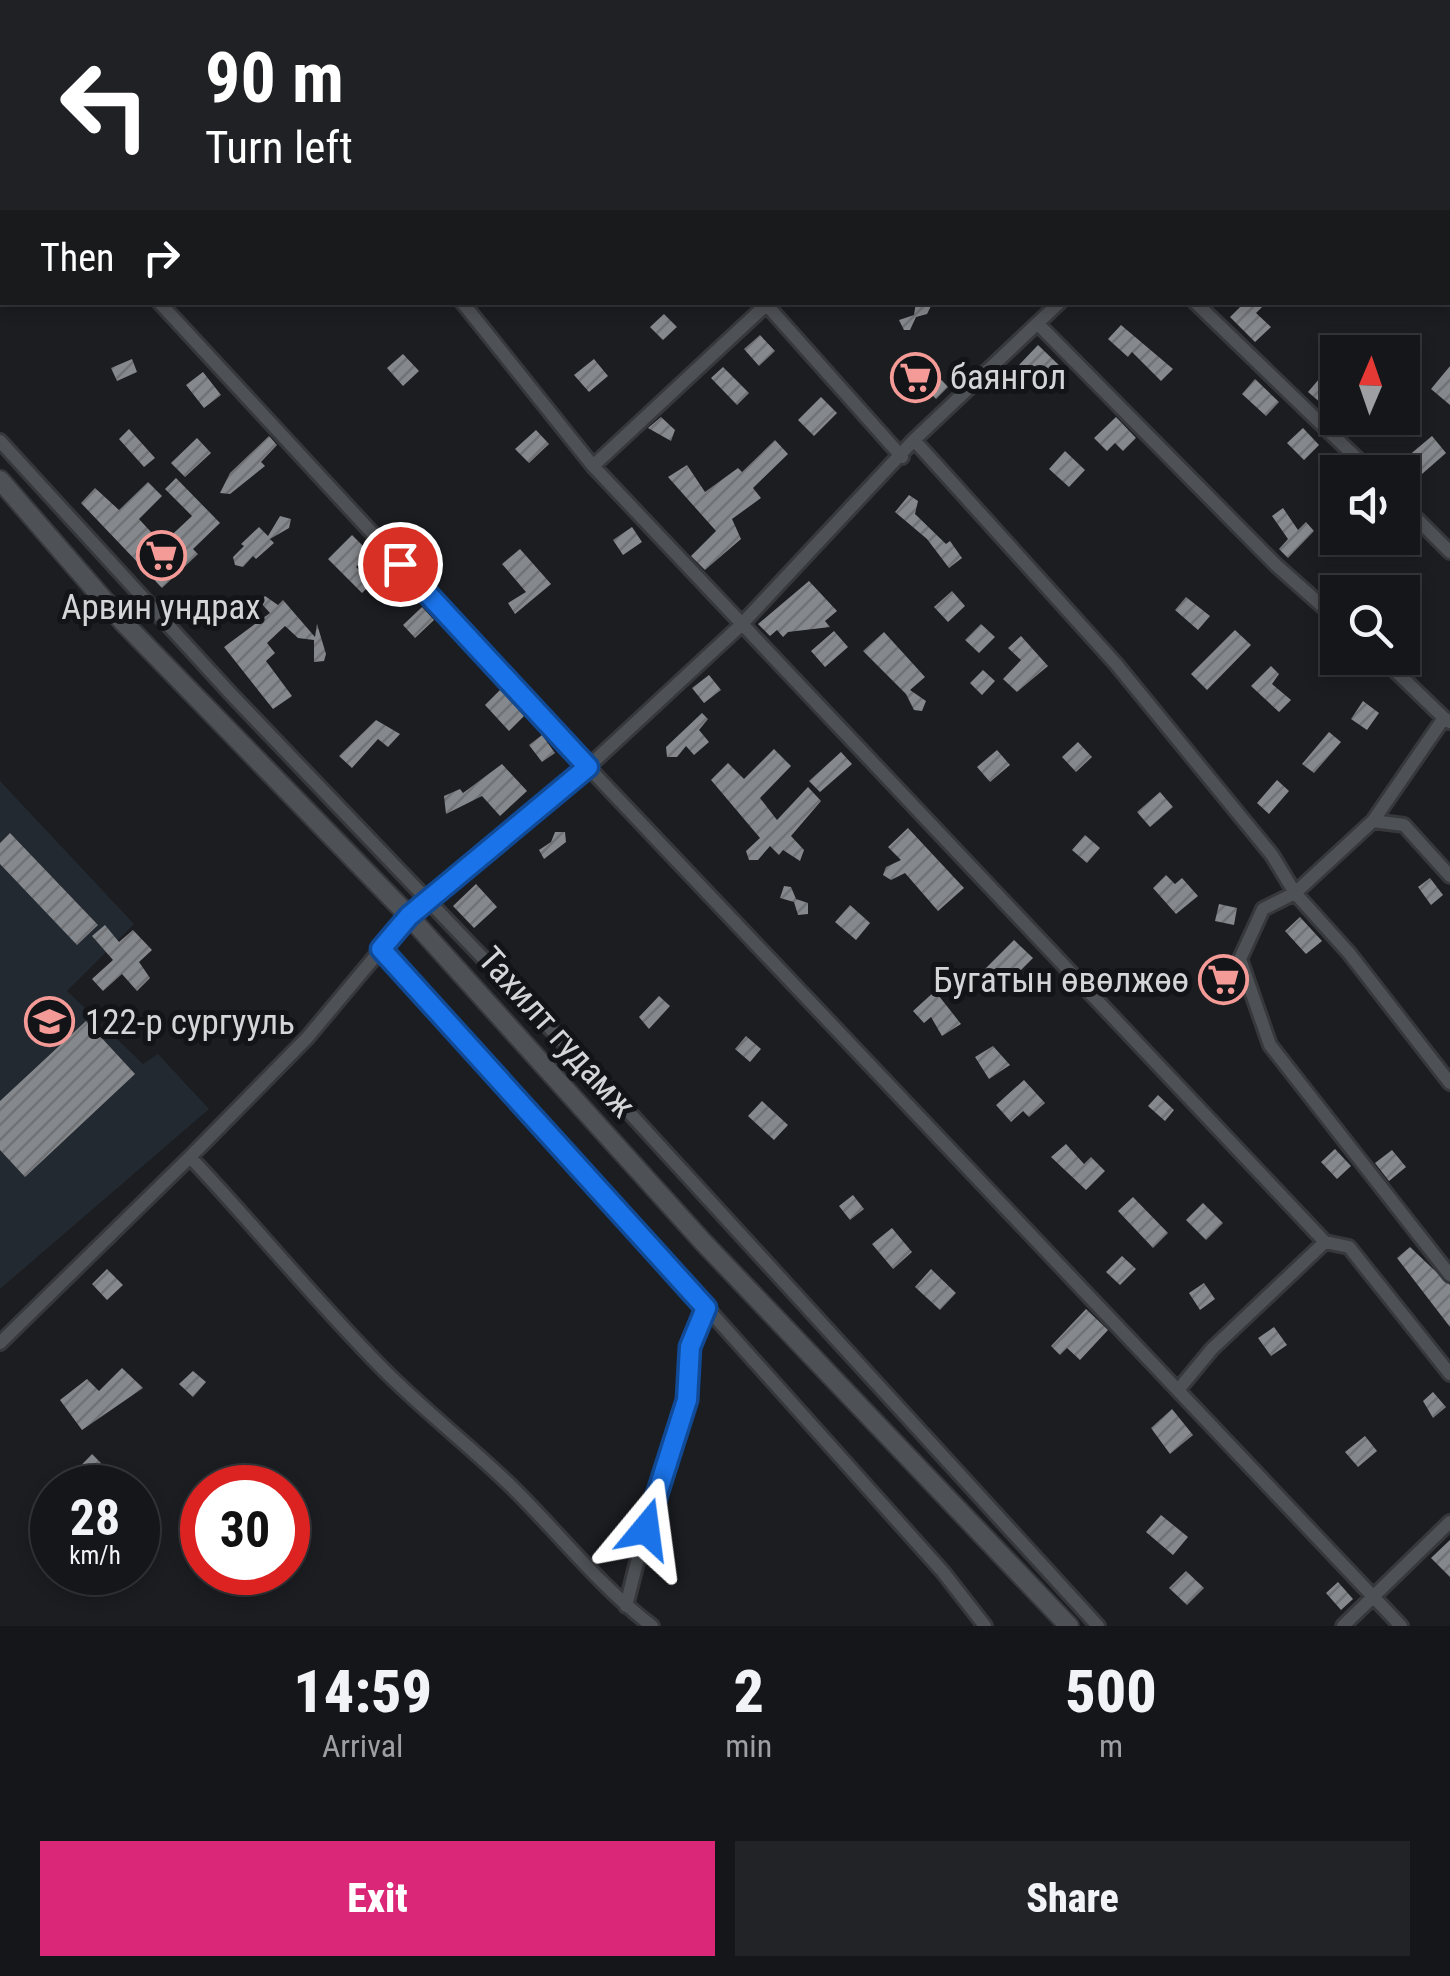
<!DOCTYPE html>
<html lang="en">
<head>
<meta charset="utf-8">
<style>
	body { margin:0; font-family:"Roboto Condensed",sans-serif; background:#212326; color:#f1f3f6; height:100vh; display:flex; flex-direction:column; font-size:38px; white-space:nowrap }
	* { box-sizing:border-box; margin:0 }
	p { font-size:32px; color:#9d9fa2 }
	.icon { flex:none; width:55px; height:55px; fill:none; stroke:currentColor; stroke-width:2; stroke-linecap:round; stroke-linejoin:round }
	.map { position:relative; height:1626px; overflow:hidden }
	.sheet { display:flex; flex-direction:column; background:#141619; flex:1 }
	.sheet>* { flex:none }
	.hud { position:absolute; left:0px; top:0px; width:1450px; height:305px; box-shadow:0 5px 15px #0003,0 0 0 2px #333538; background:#202124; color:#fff; overflow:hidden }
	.needle { width:65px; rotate:2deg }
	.tools { position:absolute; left:1320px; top:335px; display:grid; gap:20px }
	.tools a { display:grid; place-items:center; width:100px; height:100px; border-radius:0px; background:#141619; box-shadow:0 5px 15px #0003,0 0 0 2px #333538; font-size:50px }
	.speed { position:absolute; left:30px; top:1465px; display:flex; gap:20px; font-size:50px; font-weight:700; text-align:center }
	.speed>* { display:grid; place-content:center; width:130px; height:130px; border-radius:50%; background:#141619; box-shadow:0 5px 15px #0003,0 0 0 2px #333538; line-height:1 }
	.speed small { font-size:25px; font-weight:400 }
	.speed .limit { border:15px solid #d22; background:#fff; color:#111 }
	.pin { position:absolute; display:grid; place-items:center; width:85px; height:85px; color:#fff; margin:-42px; border:5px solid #fff; border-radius:50%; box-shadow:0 2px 10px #0007 }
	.me { position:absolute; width:110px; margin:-55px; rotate:16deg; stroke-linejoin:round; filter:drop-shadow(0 0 8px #0008) }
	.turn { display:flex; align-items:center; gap:35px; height:210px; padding:0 40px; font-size:45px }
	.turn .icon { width:130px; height:130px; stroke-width:2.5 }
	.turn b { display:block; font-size:70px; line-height:85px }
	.then { display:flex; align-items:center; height:95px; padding:0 40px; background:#0003; gap:20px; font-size:38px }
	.eta { display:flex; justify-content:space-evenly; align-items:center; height:170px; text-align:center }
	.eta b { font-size:60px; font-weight:800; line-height:70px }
	.action { display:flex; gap:20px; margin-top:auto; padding:20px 40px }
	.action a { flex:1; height:115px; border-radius:0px; background:#db2777; color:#fff; font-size:40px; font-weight:800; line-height:115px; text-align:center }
	.action a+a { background:#212326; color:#f1f3f6 }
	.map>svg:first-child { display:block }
	.built { fill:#232930 }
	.building { fill:url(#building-hatch) }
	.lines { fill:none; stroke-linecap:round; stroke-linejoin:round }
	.street-casing { stroke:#37383b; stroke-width:18 }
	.secondary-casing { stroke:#37383b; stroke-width:22 }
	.street { stroke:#4e5155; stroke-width:12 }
	.secondary { stroke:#4e5155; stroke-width:18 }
	.route-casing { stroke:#114b97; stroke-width:25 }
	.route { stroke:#1a73e8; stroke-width:18 }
	.labels { text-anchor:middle; stroke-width:10; stroke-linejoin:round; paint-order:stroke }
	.poi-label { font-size:35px; fill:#d3d5d7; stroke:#121417; text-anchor:start }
	.street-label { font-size:35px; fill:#d3d5d7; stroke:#121417 }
</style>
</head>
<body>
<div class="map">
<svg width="1450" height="1626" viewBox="0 0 1450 1626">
	<defs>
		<pattern id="building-hatch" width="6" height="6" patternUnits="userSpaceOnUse" patternTransform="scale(2.5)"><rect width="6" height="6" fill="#85888c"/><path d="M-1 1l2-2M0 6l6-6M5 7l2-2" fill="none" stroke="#707275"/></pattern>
	</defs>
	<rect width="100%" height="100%" fill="#1b1d21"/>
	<path class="built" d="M0,781L134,924L67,991L143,1064L158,1054L209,1109L0,1289Z"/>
	<path class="building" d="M916,302H933L927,314L916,317L910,330H904L899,320L914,315Z
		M1245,302H1267L1256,313L1271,327L1255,342L1230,317Z
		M664,314L677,327L663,340L650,327Z
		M1121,325L1173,369L1161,381L1132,352L1128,357L1108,339Z
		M760,335L775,351L759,366L744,349Z
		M1038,345L1064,370L1045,390L1019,365Z
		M403,354L419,371L403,386L387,368Z
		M132,359L137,372L117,381L111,368Z
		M594,359L608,376L589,392L574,375Z
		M924,361L948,387L936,399L912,373Z
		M1450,366V405L1431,389Z
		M723,367L749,393L737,405L711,378Z
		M1338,369V397L1328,409L1308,392L1325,372L1330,376Z
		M203,372L221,395L204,408L186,385Z
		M1255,379L1279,402L1266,416L1242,394Z
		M821,397L837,413L814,436L798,420Z
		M661,417L675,430L671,441L648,428Z
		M1116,417L1136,438L1123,451L1115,443L1107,451L1094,438Z
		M1303,428L1319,445L1304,460L1287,443Z
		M129,429L155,458L144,467L119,439Z
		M536,430L549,444L529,463L515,449Z
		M269,436L277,445L261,462L265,466L230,494L220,493L230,473Z
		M1432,436L1446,453L1422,474L1407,457Z
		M197,438L211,453L185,477L171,463Z
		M775,440L788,454L753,488L761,498L732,519L741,539L705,570L691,556L716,531L668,477L687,465L705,492L738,468L742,472Z
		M1065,451L1085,470L1069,487L1049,469Z
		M176,478L220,523L193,549L198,554L162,588L81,503L95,488L119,510L148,482L162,496L139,519L162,544L192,516L165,489Z
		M909,495L918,501L915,514L946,544L950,541L962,558L949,568L927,539L895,512Z
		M1283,508L1298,530L1306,522L1314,531L1288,558L1279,549L1288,539L1272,516Z
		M280,516L291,519L289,528L270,539L274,543L256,559L253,556L243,567L235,565L233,557L244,546L241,544L259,527L268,536Z
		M416,527L426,536L410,554L400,545Z
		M632,527L642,542L623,555L613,540Z
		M352,535L370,553L356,567L372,583L362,593L328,559Z
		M520,549L551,584L515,614L508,603L526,592L502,564Z
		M809,581L837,611L825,621L830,627L788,632L783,637L777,630L770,636L758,624Z
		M952,591L965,606L948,622L934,607Z
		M265,596L278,605L283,600L315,637L317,624L326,654L324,661L314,662V640L298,638L285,626L267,643L275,653L266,661L292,696L273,709L224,647L270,613L260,602Z
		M1186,597L1210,616L1198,630L1175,610Z
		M422,607L434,620L415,638L403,625Z
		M981,624L995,637L979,653L965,640Z
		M1235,630L1251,645L1207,690L1191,674Z
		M834,631L848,647L825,667L811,651Z
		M884,632L925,677L910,690L926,701L922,711L914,710L906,694L863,651Z
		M1021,636L1048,666L1017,692L1003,679L1021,660L1008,648Z
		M1271,666L1279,674L1272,684L1291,700L1279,712L1251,686Z
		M983,670L995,681L982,695L970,683Z
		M709,675L721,690L704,703L692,688Z
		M500,690L524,716L509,731L485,705Z
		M1363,701L1379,713L1367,730L1351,719Z
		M702,713L708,719L699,730L709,742L694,755L686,746L677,757H667L666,747Z
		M376,720L400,734L388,747L378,739L352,768L339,756Z
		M1329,732L1341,742L1314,773L1302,764Z
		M542,735L555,753L542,762L529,745Z
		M1078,742L1092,757L1076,772L1062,757Z
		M774,749L791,766L760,798L777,820L808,787L821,801L791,836L804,850L800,861L783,850L779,855L770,846L758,860H749L746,851L760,838L711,780L728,763L744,779Z
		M997,750L1010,765L990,782L977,767Z
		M841,752L852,764L820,792L809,781Z
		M502,764L527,791L500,816L482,796L446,814L444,796L460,789L463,793Z
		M1277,780L1289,791L1269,814L1257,803Z
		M1160,792L1173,807L1150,827L1137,812Z
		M908,828L964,888L938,911L905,873L891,880L883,875L886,867L901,860L888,847Z
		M555,832H565L566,842L544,859L539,850L551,842Z
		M10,833L98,925L77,945L0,864V843Z
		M1085,835L1100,848L1087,863L1072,850Z
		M1166,875L1175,884L1182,878L1198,896L1176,914L1153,888Z
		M1430,878L1443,895L1431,905L1418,887Z
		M476,884L497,907L474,928L453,906Z
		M784,886L791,887L796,899L808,903V914L798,915L794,902L780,898Z
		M1219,904L1237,908L1234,925L1215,921Z
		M850,905L870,923L856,940L835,922Z
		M1300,917L1322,941L1306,954L1285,931Z
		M105,925L119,942L133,930L152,950L139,962L150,978L137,991L122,974L103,991L92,979L113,960L92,936Z
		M1014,940L1033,958L1014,977L1006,968L987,989L976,978Z
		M935,991L961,1024L942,1036L931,1017L924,1023L913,1011Z
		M659,996L670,1006L649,1029L639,1017Z
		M86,1021L135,1074L25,1177L0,1150V1101Z
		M746,1036L761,1049L750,1062L735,1049Z
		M993,1046L1010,1065L989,1079L975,1057Z
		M1024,1080L1045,1103L1029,1117L1023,1111L1011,1122L996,1105Z
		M1158,1095L1174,1110L1165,1121L1148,1106Z
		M762,1101L788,1125L774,1140L748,1116Z
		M1066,1144L1084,1164L1091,1157L1105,1171L1086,1190L1051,1157Z
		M1335,1149L1351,1166L1337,1179L1321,1162Z
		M1392,1150L1406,1167L1389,1181L1375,1163Z
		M853,1195L864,1209L850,1220L839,1206Z
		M1133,1197L1168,1233L1153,1248L1118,1211Z
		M1203,1203L1223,1223L1206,1240L1186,1220Z
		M892,1228L912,1252L893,1269L872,1244Z
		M1410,1247L1450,1285V1327L1397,1258Z
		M1122,1256L1136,1269L1120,1285L1106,1272Z
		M107,1269L123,1285L107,1300L92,1284Z
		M931,1269L956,1293L940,1310L915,1287Z
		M1204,1283L1215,1299L1200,1310L1189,1293Z
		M1086,1309L1108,1330L1080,1360L1067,1348L1060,1355L1051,1346Z
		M1274,1327L1287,1345L1271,1356L1258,1338Z
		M122,1368L143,1388L82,1430L60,1400L87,1379L99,1391Z
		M193,1371L206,1382L193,1397L179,1384Z
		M1433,1392L1446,1407L1433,1418L1423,1401Z
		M1172,1409L1193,1435L1170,1454L1151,1428Z
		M1365,1436L1377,1451L1358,1467L1345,1452Z
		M92,1454L101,1463L76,1488H59Z
		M1161,1515L1188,1537L1173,1555L1146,1532Z
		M1450,1540V1577L1431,1558Z
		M1186,1571L1204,1588L1187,1605L1169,1588Z
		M1338,1582L1353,1599L1341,1610L1326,1593Z"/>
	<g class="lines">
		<defs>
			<path id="street" d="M158,0L160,2
				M508,0L510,2
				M908,0L910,2
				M1106,0L1108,2
				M303,2L307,0
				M425,2L428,0
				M779,2L782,0
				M1258,2V0
				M1448,126H1450
				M0,146L2,149
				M0,188L2,186
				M1448,292L1450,294
				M159,302L588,767L1401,1626
				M462,302L593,466L1325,1242L1349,1247L1450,1374
				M764,302L902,457
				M1195,302L1371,472
				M1039,325L1276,565L1338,620
				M914,440L1116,664L1272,855L1295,893L1263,909L1240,959L1270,1045L1450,1275
				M0,441L231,694L606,1087L1098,1626
				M593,466L766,305
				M1402,504L1450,552
				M123,622L147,605
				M1382,658L1444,718
				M1450,722L1444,718L1373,821L1295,893L1349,953L1450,1083
				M1373,821L1404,825L1450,876
				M381,949L707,1308L690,1347L687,1400L655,1490L626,1606
				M707,1308L943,1572L985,1626
				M0,1343L190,1157
				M1178,1390L1212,1349L1325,1242
				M652,1626C599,1586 558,1532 511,1486C469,1445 422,1409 381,1367C314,1299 255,1226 190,1157L307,1038L409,916L588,767L740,626L914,440L1060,302
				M1343,1626L1450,1522"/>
			<path id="secondary" d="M0,480L123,622L409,916L704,1243L1069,1626"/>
		</defs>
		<use href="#street" class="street-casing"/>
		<use href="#secondary" class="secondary-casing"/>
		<use href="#street" class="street"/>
		<use href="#secondary" class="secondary"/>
	</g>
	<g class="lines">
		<defs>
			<path id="route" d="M400,564L588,767L409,916L381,949L706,1308L690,1347L687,1400L646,1529"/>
		</defs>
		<use href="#route" class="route-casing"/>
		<use href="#route" class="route"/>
	</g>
	<defs>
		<symbol id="supermarket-ring" viewBox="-11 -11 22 22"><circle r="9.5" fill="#121417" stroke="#f59b97" stroke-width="1.5"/><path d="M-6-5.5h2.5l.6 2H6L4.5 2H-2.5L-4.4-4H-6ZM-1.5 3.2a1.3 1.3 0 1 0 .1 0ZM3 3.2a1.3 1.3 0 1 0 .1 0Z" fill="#f59b97"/></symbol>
		<symbol id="school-ring" viewBox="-11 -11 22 22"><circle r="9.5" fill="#121417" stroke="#f59b97" stroke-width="1.5"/><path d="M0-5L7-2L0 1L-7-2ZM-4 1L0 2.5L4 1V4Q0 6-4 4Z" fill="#f59b97"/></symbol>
	</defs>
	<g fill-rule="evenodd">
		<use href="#supermarket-ring" x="888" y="350" width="55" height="55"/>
		<use href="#supermarket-ring" x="134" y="528" width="55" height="55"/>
		<use href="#supermarket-ring" x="1196" y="952" width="55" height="55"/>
		<use href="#school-ring" x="22" y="994" width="55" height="55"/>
	</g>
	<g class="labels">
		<g class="poi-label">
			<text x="950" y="389">баянгол</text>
			<text x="161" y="619" text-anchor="middle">Арвин ундрах</text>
			<text x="1189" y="992" text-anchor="end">Бугатын өвөлжөө</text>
			<text x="85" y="1034">122-р сургууль</text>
		</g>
		<g class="street-label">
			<text transform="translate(557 1032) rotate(48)" y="12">Тахилт гудамж</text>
		</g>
	</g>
</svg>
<div class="tools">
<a><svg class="needle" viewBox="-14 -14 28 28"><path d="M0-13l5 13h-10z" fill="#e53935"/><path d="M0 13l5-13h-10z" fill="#9d9fa2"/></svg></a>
<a><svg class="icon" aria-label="sound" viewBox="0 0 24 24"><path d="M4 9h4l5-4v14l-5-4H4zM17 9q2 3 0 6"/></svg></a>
<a><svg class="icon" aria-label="search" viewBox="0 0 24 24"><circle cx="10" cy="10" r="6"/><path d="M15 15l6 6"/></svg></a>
</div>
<div class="speed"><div>28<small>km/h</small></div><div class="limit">30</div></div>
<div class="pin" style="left:400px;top:564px;background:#d93025"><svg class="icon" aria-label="arrive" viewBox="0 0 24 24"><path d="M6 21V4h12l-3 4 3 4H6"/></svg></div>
<svg class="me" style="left:646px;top:1529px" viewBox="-20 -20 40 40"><path d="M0-17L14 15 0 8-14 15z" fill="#1a73e8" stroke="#fff" stroke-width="4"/></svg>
<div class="hud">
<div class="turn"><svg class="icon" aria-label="left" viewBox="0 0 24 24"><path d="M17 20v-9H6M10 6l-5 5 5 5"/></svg><div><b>90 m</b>Turn left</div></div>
<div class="then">Then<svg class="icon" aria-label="right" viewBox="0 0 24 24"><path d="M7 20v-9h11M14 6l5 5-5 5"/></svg></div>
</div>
</div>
<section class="sheet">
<div class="eta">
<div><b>14:59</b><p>Arrival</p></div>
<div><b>2</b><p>min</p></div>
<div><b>500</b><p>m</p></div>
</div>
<div class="action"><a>Exit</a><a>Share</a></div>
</section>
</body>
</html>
